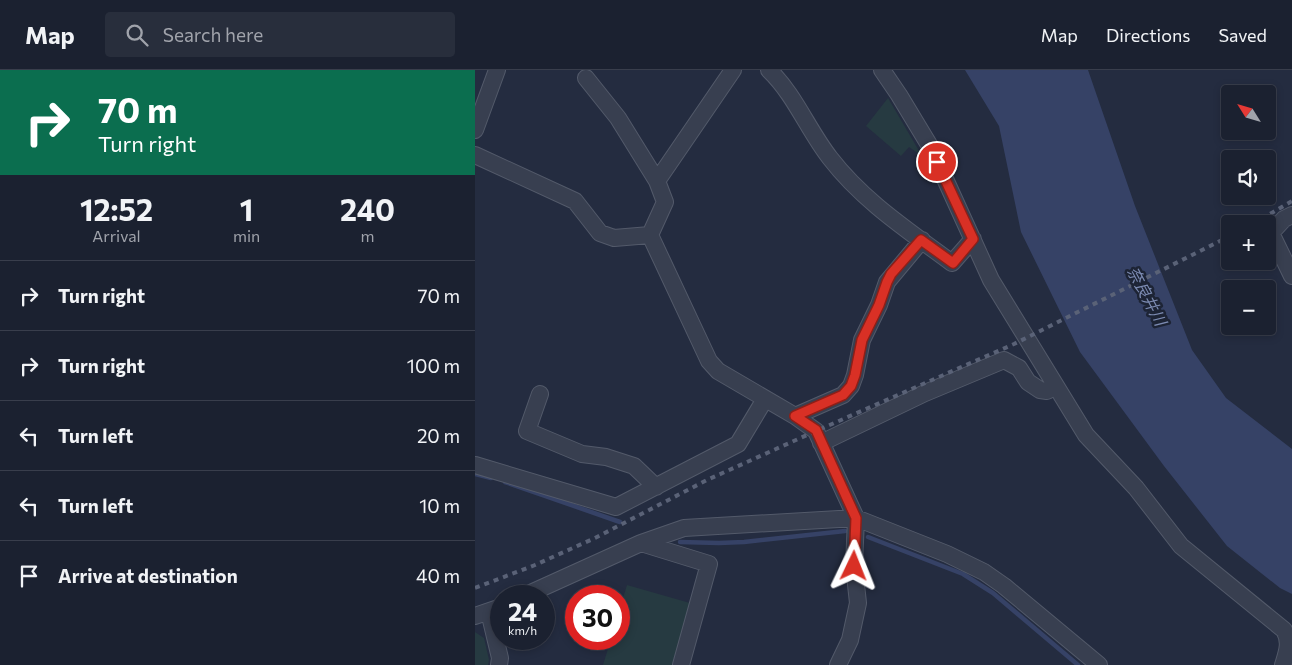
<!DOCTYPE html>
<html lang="en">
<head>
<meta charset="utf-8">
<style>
	body { margin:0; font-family:Commissioner,"Noto Sans JP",sans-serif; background:#282e3c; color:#f1f3f6; height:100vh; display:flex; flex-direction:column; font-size:19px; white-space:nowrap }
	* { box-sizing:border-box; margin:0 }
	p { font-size:16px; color:#a0a3ab }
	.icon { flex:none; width:28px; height:28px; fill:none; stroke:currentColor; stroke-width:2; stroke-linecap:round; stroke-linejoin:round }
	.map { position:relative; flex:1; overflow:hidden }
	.sheet { display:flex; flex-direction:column; background:#1b2130; width:475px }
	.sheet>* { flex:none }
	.guide { background:#0b6e4f; color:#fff; overflow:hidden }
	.needle { width:32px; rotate:307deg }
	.buttons { position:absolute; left:746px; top:15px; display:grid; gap:10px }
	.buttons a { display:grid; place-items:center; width:55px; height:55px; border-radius:5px; background:#1b2130; box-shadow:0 2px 8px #0003,0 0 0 1px #393e4c; font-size:25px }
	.speed { position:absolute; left:15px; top:515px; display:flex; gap:10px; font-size:25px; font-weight:700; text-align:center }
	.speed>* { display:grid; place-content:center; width:65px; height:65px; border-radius:50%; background:#1b2130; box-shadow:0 2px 8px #0003,0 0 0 1px #393e4c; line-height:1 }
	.speed small { font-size:12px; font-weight:400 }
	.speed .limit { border:8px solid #d22; background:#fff; color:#111 }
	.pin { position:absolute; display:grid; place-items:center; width:42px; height:42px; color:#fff; margin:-21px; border:2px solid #fff; border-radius:50%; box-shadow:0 1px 5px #0007 }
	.me { position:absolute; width:55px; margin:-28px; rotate:2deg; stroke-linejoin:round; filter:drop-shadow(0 0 4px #0008) }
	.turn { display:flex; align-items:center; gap:18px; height:105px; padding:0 15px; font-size:22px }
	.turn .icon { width:65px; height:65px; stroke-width:2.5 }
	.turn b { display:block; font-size:35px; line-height:42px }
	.eta { display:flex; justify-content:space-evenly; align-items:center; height:85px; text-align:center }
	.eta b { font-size:30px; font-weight:700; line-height:35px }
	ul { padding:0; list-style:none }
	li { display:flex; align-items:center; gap:15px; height:70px; padding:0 15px; border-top:1px solid #393e4c }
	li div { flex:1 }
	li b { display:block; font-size:19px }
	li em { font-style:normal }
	header { display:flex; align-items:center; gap:30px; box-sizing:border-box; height:70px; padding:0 25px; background:#1b2130; border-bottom:1px solid #393e4c }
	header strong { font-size:24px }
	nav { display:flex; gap:28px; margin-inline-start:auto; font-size:18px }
	.search { width:350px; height:45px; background:#282e3c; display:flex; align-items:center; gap:12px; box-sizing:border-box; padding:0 18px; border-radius:5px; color:#a0a3ab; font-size:19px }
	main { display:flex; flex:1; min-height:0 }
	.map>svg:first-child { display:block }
	.green { fill:#263a41 }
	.water { fill:#364266 }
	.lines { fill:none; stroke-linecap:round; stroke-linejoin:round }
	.stream { stroke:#364266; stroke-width:4.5 }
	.minor-casing { stroke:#535a6a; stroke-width:18 }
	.minor { stroke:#383f50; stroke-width:16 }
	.rail { stroke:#5a6277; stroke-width:4; stroke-dasharray:5 5; stroke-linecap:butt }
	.route-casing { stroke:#8d1f18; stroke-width:12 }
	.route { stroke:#d93025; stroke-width:9 }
	.labels { text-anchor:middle; stroke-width:5; stroke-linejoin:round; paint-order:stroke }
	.water-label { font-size:16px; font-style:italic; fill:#7c8bb2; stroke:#1d2435 }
</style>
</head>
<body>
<header>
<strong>Map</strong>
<div class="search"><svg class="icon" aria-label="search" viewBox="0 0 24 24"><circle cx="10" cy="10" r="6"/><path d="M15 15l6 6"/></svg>Search here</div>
<nav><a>Map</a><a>Directions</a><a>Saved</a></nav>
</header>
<main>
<section class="sheet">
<div class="guide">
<div class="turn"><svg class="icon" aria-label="right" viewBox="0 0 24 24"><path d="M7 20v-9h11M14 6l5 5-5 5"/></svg><div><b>70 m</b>Turn right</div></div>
</div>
<div class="eta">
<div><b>12:52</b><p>Arrival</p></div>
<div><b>1</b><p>min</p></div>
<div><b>240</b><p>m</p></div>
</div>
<ul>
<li><svg class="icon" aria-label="right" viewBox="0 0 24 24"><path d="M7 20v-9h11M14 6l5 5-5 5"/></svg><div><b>Turn right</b></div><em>70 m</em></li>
<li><svg class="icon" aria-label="right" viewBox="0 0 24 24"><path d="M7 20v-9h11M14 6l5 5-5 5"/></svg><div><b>Turn right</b></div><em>100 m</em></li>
<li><svg class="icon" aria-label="left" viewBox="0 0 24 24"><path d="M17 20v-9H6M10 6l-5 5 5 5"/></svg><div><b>Turn left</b></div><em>20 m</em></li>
<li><svg class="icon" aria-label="left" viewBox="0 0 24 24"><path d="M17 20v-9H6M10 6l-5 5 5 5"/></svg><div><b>Turn left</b></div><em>10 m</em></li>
<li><svg class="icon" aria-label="arrive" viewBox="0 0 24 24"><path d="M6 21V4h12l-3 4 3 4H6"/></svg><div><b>Arrive at destination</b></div><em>40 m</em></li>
</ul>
</section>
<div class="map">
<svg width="817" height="595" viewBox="0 0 817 595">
	<rect width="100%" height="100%" fill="#242c40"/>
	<path class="green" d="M413,28L447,86L434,77L426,86L391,56Z
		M152,515L215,533L197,595H128L136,569H144V542Z
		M0,562L9,568L14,590L13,595H0Z"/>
	<path class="water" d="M490,0H613L660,136L717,280L751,328L817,379V524L805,518L752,476L689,396L605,282L546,162L524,56Z"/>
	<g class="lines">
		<path class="stream" d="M0,404L16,408
			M30,412L145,452
			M393,467L488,504L518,523L603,595
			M205,472L244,473L269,472L370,461"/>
		<defs>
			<path id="minor" d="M258,0L182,111L190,132L175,165L234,291L243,301L320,346L341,361L381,448L379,496L383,533L375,570L363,595
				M294,0C320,25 333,60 355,88C388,131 434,161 477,193L498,169
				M407,0L424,25L456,78L516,210L611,365L661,418L706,476L809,560C816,572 812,582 808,595
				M111,8L143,48L182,111
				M0,60L22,0
				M0,85L100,131L125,163L139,168L175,165
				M817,145L809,149L796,163L817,206
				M65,324L52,361L107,384L131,387L159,396L181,417
				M320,346L368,325L376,316L380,305L387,270L404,235L412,212L447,170
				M346,373L450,323L529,290L544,298L553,312L565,320L572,321L581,316
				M0,395L141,437L263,374L290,329
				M166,473L234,494L206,595
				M49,526L166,473L209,458L381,448L472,484L509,502L529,516L624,595
				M14,542L25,588L24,595
				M0,546L26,537"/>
		</defs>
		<use href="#minor" class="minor-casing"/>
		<use href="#minor" class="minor"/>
		<path class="rail" d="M778,154L817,131
			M0,518L60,495L120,468L232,410L341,361L539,274L755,166"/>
	</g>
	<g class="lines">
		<defs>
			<path id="route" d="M379,496L381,448L341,360L320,346L368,325L376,316L380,305L387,270L404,235L412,212L416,204L446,170L478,193L498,169L462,92"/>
		</defs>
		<use href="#route" class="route-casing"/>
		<use href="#route" class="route"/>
	</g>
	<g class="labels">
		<g class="water-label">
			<text transform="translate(672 226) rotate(62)" y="6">奈良井川</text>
		</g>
	</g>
</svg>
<div class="buttons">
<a><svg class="needle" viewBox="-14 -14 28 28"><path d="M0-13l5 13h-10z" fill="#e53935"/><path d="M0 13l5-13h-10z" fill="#a0a3ab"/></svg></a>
<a><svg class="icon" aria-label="sound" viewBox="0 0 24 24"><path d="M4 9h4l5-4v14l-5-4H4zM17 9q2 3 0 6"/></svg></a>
<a>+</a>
<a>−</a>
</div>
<div class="speed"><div>24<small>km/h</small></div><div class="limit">30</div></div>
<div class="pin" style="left:462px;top:92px;background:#d93025"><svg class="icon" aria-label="arrive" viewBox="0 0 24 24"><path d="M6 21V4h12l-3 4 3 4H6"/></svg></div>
<svg class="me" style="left:379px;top:496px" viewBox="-20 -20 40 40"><path d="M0-17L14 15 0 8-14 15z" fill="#d93025" stroke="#fff" stroke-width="4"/></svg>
</div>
</main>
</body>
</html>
